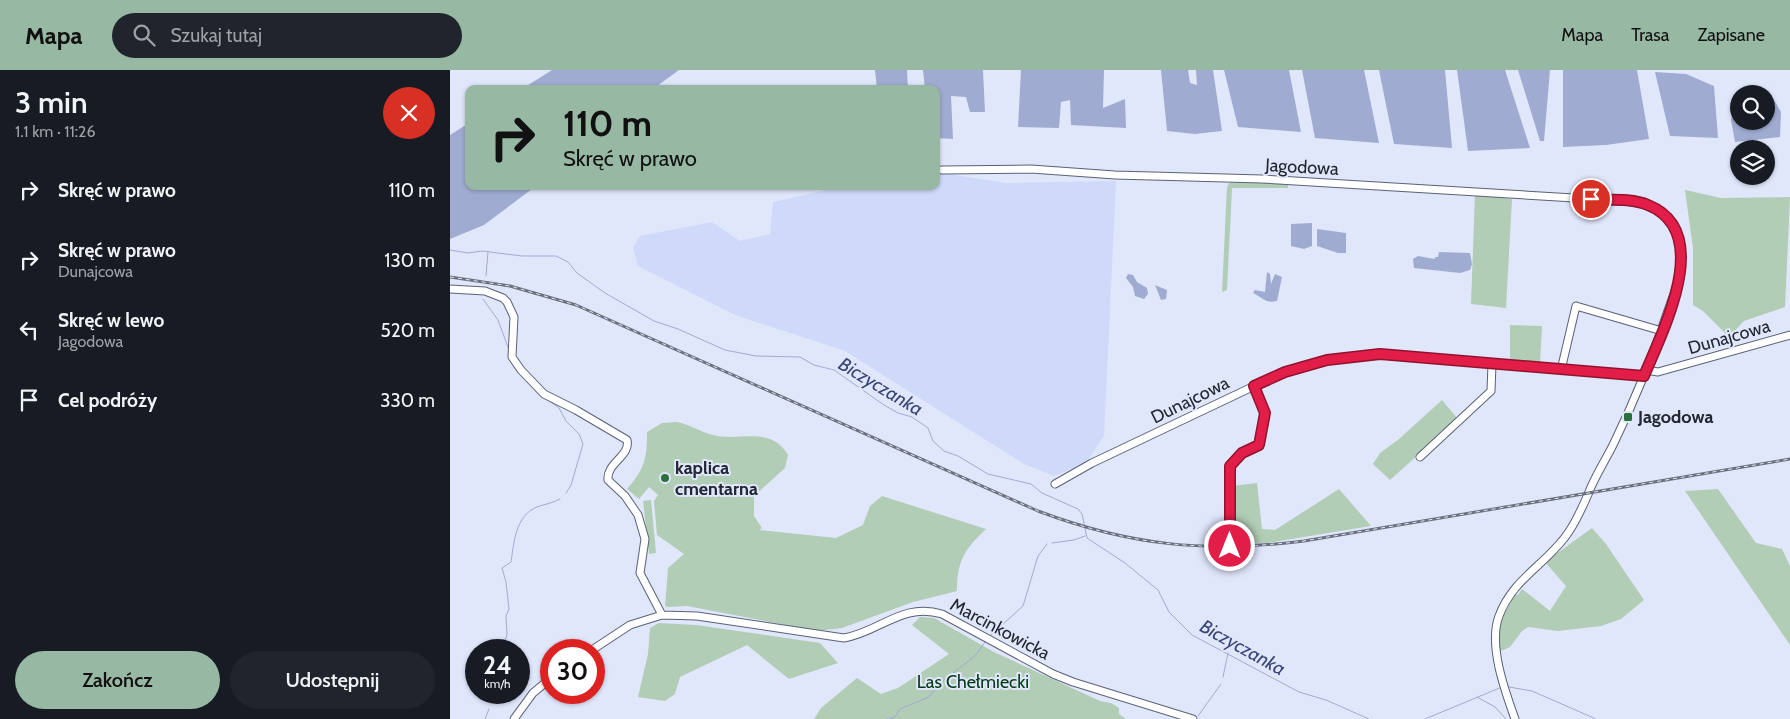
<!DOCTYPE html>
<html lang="pl">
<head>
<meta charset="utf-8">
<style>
	body { margin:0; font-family:Cabin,sans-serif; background:#20242c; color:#f1f3f6; height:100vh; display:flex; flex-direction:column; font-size:19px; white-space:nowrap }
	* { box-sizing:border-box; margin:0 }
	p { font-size:16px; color:#9ea1a6 }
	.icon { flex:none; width:28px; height:28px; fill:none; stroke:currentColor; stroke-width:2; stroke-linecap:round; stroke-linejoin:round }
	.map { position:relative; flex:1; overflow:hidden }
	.drawer { display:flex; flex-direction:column; background:#171b24; width:450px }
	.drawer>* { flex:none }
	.top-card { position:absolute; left:15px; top:15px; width:475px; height:105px; border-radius:10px; box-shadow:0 1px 4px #0004; background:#97b8a2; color:#111; overflow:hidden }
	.controls { position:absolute; left:1280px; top:15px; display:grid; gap:10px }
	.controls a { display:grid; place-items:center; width:45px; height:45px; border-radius:50%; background:#171b24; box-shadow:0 1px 4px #0004; font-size:25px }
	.speed { position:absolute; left:15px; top:569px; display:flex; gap:10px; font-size:25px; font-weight:700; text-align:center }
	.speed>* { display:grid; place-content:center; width:65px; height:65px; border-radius:50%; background:#171b24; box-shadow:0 1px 4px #0004; line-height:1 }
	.speed small { font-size:12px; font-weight:400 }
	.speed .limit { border:8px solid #d22; background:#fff; color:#111 }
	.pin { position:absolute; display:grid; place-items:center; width:42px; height:42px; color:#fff; margin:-21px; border:2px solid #fff; border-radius:50%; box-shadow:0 1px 5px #0007 }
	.me { position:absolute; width:55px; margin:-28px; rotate:0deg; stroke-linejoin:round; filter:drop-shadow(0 0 4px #0008) }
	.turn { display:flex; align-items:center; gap:18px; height:105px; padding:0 15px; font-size:22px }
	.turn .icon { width:65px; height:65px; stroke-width:2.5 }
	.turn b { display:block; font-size:35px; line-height:42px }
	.round { display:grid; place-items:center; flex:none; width:52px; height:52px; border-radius:26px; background:#20242c }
	.summary { display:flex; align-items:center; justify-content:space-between; height:85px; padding:0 15px }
	h1 { font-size:30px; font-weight:600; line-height:38px }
	.primary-button { display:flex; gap:10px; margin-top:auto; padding:10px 15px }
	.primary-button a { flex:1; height:58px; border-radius:30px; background:#97b8a2; color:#111; font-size:20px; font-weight:600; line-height:58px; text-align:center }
	.primary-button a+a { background:#20242c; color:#f1f3f6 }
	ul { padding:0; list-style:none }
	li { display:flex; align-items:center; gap:15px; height:70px; padding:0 15px }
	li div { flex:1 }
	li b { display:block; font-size:19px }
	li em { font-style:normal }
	header { display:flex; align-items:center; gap:30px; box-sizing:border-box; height:70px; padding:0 25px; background:#97b8a2; color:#111 }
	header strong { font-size:24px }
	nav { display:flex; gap:28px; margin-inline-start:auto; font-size:18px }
	.search { width:350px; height:45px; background:#20242c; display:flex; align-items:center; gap:12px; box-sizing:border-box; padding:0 18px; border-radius:28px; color:#9ea1a6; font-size:19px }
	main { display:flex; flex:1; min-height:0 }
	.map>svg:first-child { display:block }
	.built { fill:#cfd9fa }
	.green { fill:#b1cdb5 }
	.water { fill:#a0abd1 }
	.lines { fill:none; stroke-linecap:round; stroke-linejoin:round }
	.stream { stroke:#a0abd1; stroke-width:1 }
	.minor-casing { stroke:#5a6177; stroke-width:9 }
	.minor { stroke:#fff; stroke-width:7 }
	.rail-casing { stroke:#6c707e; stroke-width:3 }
	.rail { stroke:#e0e7fb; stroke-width:1; stroke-dasharray:4; stroke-linecap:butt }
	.route-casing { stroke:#92132f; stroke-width:12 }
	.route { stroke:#e11d48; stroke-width:9 }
	.poi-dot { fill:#2a703c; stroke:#e0e7fb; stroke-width:2 }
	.labels { text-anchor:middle; stroke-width:4; stroke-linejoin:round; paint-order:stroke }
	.street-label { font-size:18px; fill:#242731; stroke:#e0e7fb }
	.poi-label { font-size:18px; font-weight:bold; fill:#242731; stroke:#e0e7fb; text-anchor:start }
	.park-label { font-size:18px; fill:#003813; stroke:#e0e7fb }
	.water-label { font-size:19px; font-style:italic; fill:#394577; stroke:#e0e7fb }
</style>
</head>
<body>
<header>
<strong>Mapa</strong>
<div class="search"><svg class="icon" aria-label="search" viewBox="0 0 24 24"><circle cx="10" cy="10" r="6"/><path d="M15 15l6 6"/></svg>Szukaj tutaj</div>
<nav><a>Mapa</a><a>Trasa</a><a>Zapisane</a></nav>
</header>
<main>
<section class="drawer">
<div class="summary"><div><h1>3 min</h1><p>1.1 km · 11:26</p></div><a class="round" style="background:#d93025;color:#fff"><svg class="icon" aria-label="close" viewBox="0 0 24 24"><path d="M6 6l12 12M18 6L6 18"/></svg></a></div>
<ul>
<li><svg class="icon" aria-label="right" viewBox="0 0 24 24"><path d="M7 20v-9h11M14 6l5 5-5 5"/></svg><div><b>Skręć w prawo</b></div><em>110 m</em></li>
<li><svg class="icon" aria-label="right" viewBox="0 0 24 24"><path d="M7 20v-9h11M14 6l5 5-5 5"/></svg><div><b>Skręć w prawo</b><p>Dunajcowa</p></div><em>130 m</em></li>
<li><svg class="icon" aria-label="left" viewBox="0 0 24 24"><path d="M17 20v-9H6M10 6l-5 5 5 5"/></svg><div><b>Skręć w lewo</b><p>Jagodowa</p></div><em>520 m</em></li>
<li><svg class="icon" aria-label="arrive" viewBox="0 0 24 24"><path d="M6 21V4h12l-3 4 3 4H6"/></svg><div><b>Cel podróży</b></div><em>330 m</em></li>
</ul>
<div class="primary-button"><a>Zakończ</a><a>Udostępnij</a></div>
</section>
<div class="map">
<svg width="1340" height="649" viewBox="0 0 1340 649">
	<rect width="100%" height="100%" fill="#e0e7fb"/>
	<path class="built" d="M486,102L556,113L666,111L654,366L637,391L624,398L604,406L574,394L395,281L285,245L188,196L183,178L190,166L262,152L290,171L320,164L323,132L395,116H486Z"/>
	<path class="green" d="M801,112L838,114V118H782L777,220L772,222L777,117L779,113Z
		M1235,120L1271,128L1340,127L1335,237L1294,251L1279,267L1253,241L1243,235V178Z
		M1025,124L1062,129L1056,238L1021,234Z
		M1060,255L1092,256L1090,294L1111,296L1060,292Z
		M992,330L1008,349L940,410L923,394L930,383L949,369Z
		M226,352C240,354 250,362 263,365C290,372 320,355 338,385L335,398L304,426V446L312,458L309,460L386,468L413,455L420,436L432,426L536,459C515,479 507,490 507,521L463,532L392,558L367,561L237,536L218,537L215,536L218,498L234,484L207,465L204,431L208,425L199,417L189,429L177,419C195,398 197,389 197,362L212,353Z
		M807,413L812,459L825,460L889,419L921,456L817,473L782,472V416Z
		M1268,419L1306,473L1332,479L1340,496V575L1235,421Z
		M201,430L206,483L199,484L193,431Z
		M1142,458L1156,474L1194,530L1171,549L1151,556L1108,561L1078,557L1072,561L1060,577L1051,581C1043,561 1056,541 1065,524L1068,525L1072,519L1100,541L1116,516L1095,492Z
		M470,547L484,548L544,582L650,631L661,633L669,638V644L676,649H364L371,638L407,608L431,624L448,618L499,584L462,555Z
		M209,553L246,555L370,573L388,593L339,609L297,575L230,607L225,624L215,631L188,627L198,584L200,558Z"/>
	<path class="water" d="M102,0H229L203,19H72Z
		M425,0H457L458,19H427Z
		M473,0H533L535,42H520L516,27L501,26L503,69L486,68V19H475Z
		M571,0H654L653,38L675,29L676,58L621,55L620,30L611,32L609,58L568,57Z
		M711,0H738L740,13L747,15L746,0H763L772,61L745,64L717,61Z
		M774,0H839L851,62L788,57Z
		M852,0H914L929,73L865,68Z
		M929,0H995L1002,78L944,74Z
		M1007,0H1055L1080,78L1018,81Z
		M1068,0H1100L1094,71H1090Z
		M1113,0H1187L1199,69L1156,75L1113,77Z
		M1205,2L1236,4L1264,16L1268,68L1220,66Z
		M1320,23L1331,42L1330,67L1285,72L1281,50L1285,33L1289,31V51H1316V24H1305Z
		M19,53V116H86L34,155L0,169V65Z
		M862,153V176L854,179L841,176V154Z
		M867,159L896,163V183H888L867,176Z
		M989,182L1020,183L1022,194L1020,200L1010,203L964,198L963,189L968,186L985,189V187H988Z
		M817,202L820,204L821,214L825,204L832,207L827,231C816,234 813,228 803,223L805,220L815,222Z
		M678,204L683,205L687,212L697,218L698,224L694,229L685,226L683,217L676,208Z
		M705,215L717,220L716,229L711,230Z"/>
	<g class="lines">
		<path class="stream" d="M0,180L18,183L32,181L72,186H106L118,192L127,203L155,223L204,251L228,259L275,280L306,286L350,287L364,295L384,300L434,335L448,343L462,347L478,358L483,371L494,381L508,386L538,404L581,414L592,423L628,439L632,444L637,468L675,493L708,520L719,542L742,565L849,622L876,630L919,649
			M36,206L38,182
			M33,229L48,250L59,280
			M65,298L83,318
			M95,328L109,338L116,351L129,364L133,374L121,415L116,423
			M602,473L624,470L635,466
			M541,565L573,536L588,486L597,474
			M53,580L57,564L56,546L59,539L56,512L52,498L61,492C64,473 65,446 87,437C95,434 103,433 110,429
			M773,607L778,583
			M1059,617L1082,621L1146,649
			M1027,627L1045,637L1056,649
			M42,629L44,622
			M748,646L771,614
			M35,649L39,639
			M437,649L445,647L450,639L479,627L489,614L525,586L535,572
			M975,649L1052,617"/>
		<defs>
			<path id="minor" d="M492,100L581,99L665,105L812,109L1174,131C1202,133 1226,147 1231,177C1234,198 1227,216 1220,235C1204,283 1185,330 1163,375C1155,391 1145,406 1139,422C1133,436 1127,450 1118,463C1097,494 1063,508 1049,546C1038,575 1055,621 1065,649
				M0,219L35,221L53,228L57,232L64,247L62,287L71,300L94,324L126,340L177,370C181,386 156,393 158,410L175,426L188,445L195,469L190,503L212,545
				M1111,300L1126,236L1212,261
				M1196,300L1208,302L1340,265
				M970,387L1041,321L1042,294
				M605,414L642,393L798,319L835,302L877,290L930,284L1194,306
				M780,476V396L792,383L809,375L815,343L804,316
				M142,580L180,555L212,545L247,546L394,568C430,562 452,532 492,544L603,604L623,612L743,649
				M64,649L83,623L101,608"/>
		</defs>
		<use href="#minor" class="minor-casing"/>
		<use href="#minor" class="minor"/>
		<defs>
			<path id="rail" d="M0,207L60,216L126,235L588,441C681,476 756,483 854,471L1340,389"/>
		</defs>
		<use href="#rail" class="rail-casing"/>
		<use href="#rail" class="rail"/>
	</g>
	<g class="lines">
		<defs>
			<path id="route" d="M780,476V396L792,383L809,375L815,343L804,316L835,302L877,290L930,284L1194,306C1212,262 1265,162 1198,135C1181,128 1159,130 1141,129"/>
		</defs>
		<use href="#route" class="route-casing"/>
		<use href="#route" class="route"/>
	</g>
	<g class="poi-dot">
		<rect x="1173" y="342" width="10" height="10" rx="2.5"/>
		<circle cx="215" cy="408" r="5"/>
	</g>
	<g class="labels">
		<g class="street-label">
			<text transform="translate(852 97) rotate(3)" y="6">Jagodowa</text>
			<text transform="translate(1279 267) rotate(-16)" y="6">Dunajcowa</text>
			<text transform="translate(740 330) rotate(-26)" y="6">Dunajcowa</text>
			<text transform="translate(550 559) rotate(28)" y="6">Marcinkowicka</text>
		</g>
		<g class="poi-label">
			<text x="1188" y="353">Jagodowa</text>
			<text x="225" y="404">kaplica<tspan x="225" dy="21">cmentarna</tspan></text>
		</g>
		<g class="park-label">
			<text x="523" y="618">Las Chełmiecki</text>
		</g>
		<g class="water-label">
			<text transform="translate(431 316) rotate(31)" y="7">Biczyczanka</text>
			<text transform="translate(793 577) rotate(29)" y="7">Biczyczanka</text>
		</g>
	</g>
</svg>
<div class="controls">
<a><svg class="icon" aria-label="search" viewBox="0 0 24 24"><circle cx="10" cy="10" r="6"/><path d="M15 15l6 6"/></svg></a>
<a><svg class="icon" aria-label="layers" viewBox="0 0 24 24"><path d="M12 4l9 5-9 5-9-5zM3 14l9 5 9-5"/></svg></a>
</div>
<div class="speed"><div>24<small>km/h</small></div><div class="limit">30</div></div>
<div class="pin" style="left:1141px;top:129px;background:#d93025"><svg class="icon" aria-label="arrive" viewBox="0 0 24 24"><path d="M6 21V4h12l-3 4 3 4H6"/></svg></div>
<svg class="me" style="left:780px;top:476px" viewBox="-20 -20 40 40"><circle r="17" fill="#e11d48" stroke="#fff" stroke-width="3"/><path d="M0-11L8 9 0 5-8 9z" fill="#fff"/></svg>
<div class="top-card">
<div class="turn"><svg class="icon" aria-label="right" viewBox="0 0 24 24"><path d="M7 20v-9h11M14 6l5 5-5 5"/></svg><div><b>110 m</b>Skręć w prawo</div></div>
</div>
</div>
</main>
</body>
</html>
